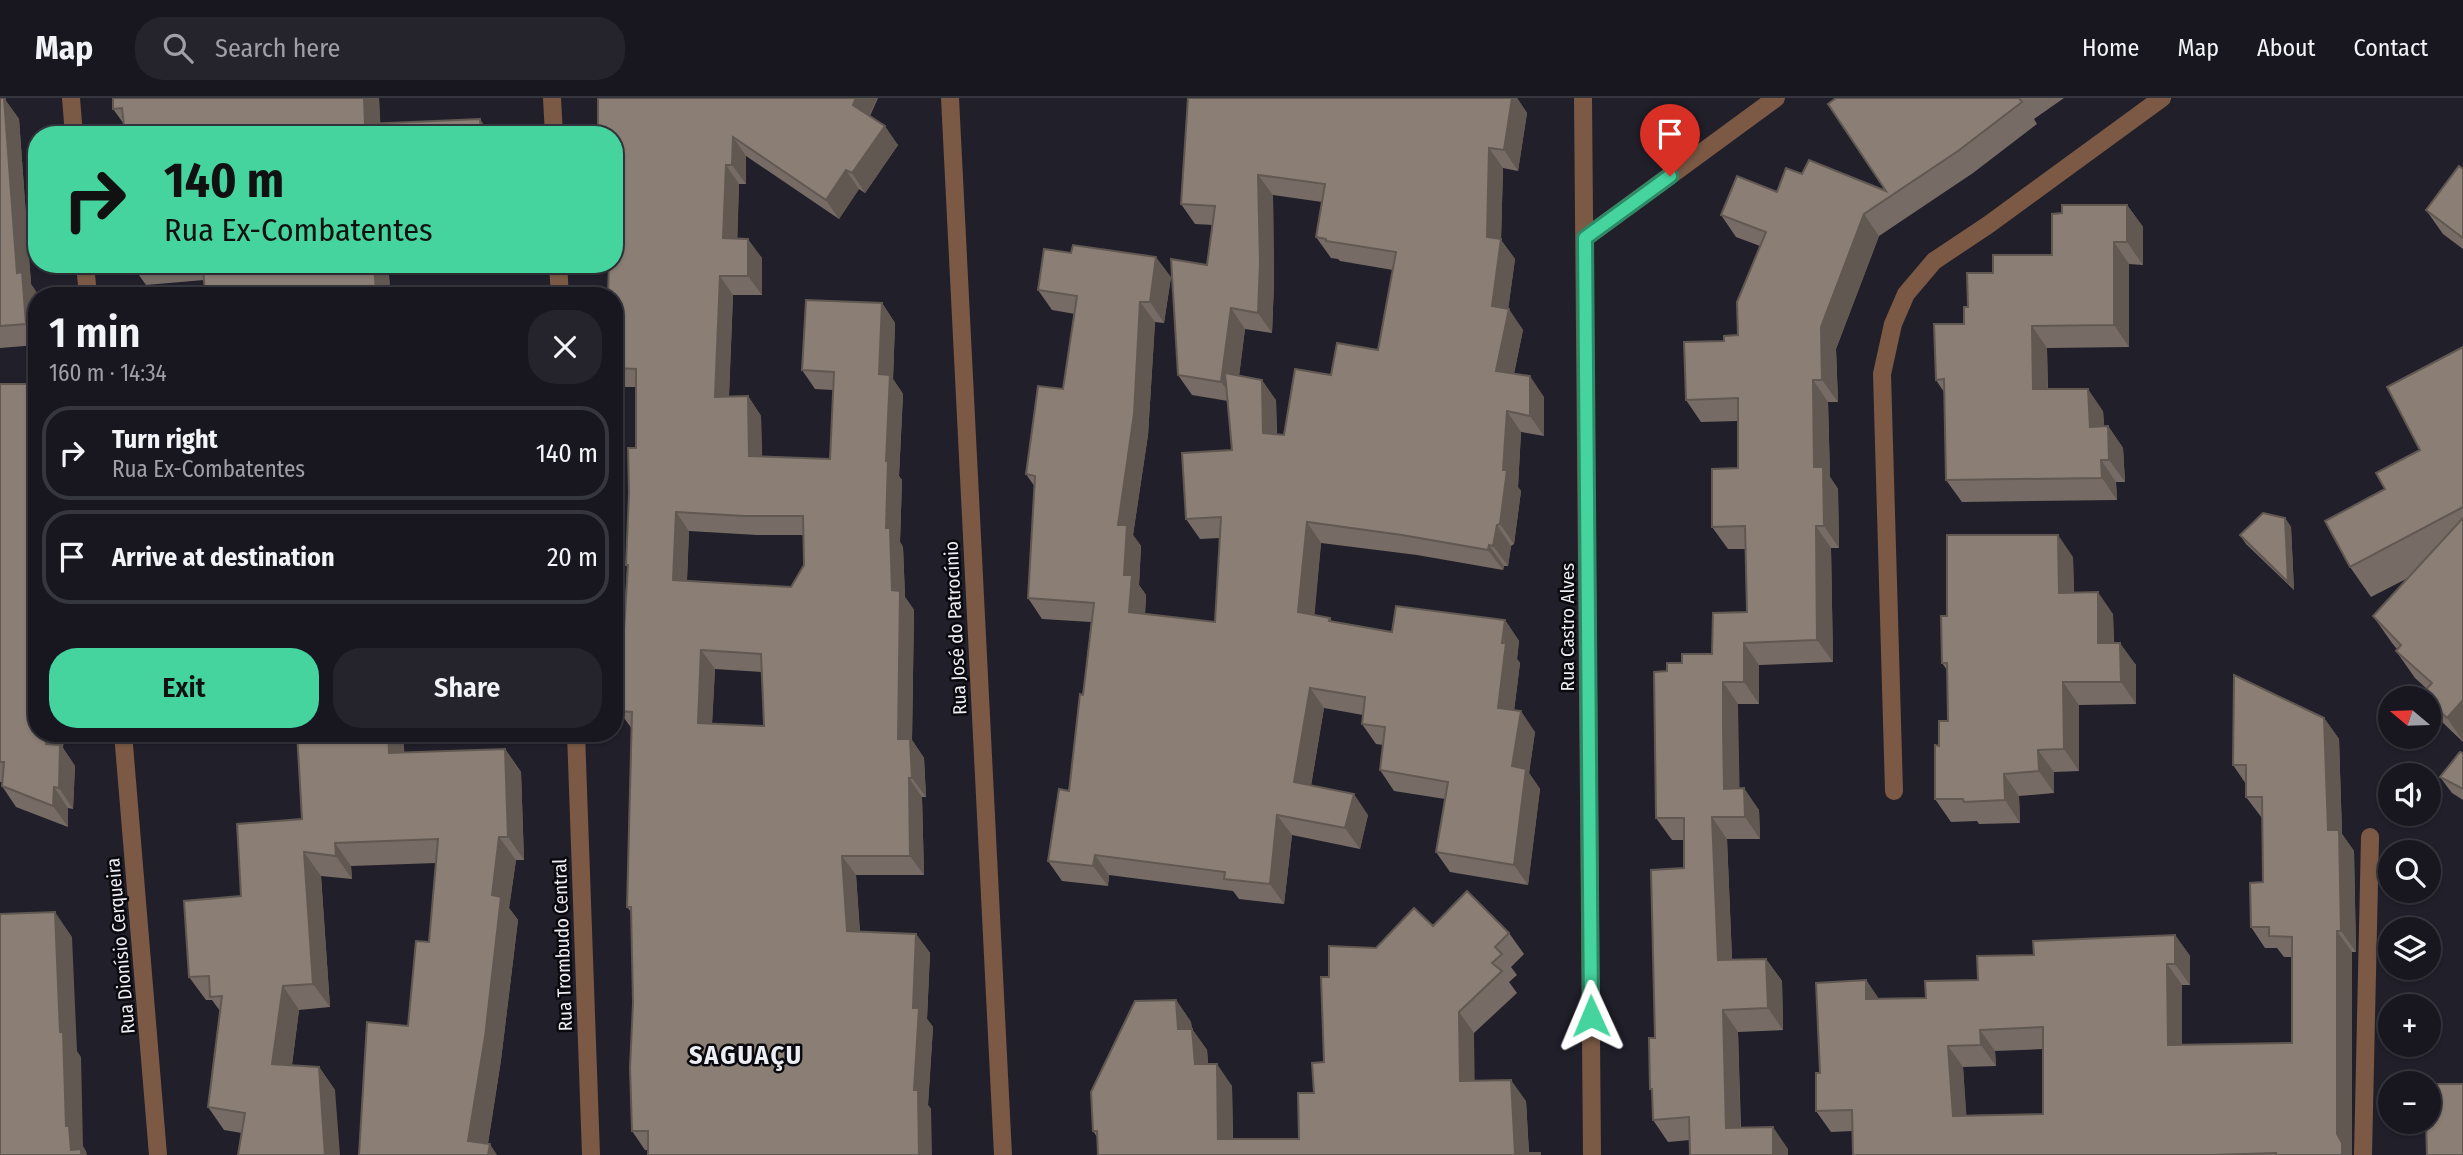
<!DOCTYPE html>
<html lang="en">
<head>
<meta charset="utf-8">
<style>
	body { margin:0; font-family:"Fira Sans Condensed",sans-serif; background:#25242d; color:#f1f3f6; height:100vh; display:flex; flex-direction:column; font-size:26px; white-space:nowrap }
	* { box-sizing:border-box; margin:0 }
	p { font-size:23px; color:#9f9fa5 }
	.icon { flex:none; width:38px; height:38px; fill:none; stroke:currentColor; stroke-width:2; stroke-linecap:round; stroke-linejoin:round }
	.map { position:relative; flex:1; overflow:hidden }
	.sheet { position:absolute; left:28px; top:189px; width:595px; height:455px; display:flex; flex-direction:column; background:#181720; border-radius:28px; box-shadow:0 2px 5px #0004,0 0 0 2px #36363e }
	.sheet>* { flex:none }
	.top-card { position:absolute; left:28px; top:28px; width:595px; height:147px; border-radius:28px; box-shadow:0 2px 5px #0004,0 0 0 2px #36363e; background:#45d49e; color:#111; overflow:hidden }
	.needle { width:46px; rotate:289deg }
	.tools { position:absolute; left:2378px; top:588px; display:grid; gap:14px }
	.tools a { display:grid; place-items:center; width:63px; height:63px; border-radius:50%; background:#181720; box-shadow:0 2px 5px #0004,0 0 0 2px #36363e; font-size:35px }
	.pin { position:absolute; display:grid; place-items:center; width:60px; height:60px; color:#fff; margin:-72px -30px; border-radius:50% 50% 50% 0; rotate:-45deg; box-shadow:0 0 7px #0007 }
	.pin .icon { rotate:45deg }
	.me { position:absolute; width:77px; margin:-38px; rotate:359deg; stroke-linejoin:round; filter:drop-shadow(0 0 5px #0008) }
	.turn { display:flex; align-items:center; gap:24px; height:147px; padding:0 21px; font-size:32px }
	.turn .icon { width:91px; height:91px; stroke-width:2.5 }
	.turn b { display:block; font-size:49px; line-height:60px }
	.round { display:grid; place-items:center; flex:none; width:74px; height:74px; border-radius:28px; background:#25242d }
	.head { display:flex; align-items:center; justify-content:space-between; height:119px; padding:0 21px }
	h1 { font-size:42px; font-weight:600; line-height:52px }
	.button { display:flex; gap:14px; margin-top:auto; padding:14px 21px }
	.button a { flex:1; height:80px; border-radius:28px; background:#45d49e; color:#111; font-size:28px; font-weight:600; line-height:80px; text-align:center }
	.button a+a { background:#25242d; color:#f1f3f6 }
	ul { padding:0; list-style:none }
	li { display:flex; align-items:center; gap:21px; height:94px; margin:0 14px 10px; padding:0 7px; border:4px solid #36363e; border-radius:28px }
	li div { flex:1 }
	li b { display:block; font-size:26px }
	li em { font-style:normal }
	header { display:flex; align-items:center; gap:42px; box-sizing:border-box; height:98px; padding:0 35px; background:#181720; border-bottom:2px solid #36363e }
	header strong { font-size:33px }
	nav { display:flex; gap:38px; margin-inline-start:auto; font-size:24px }
	.search { width:490px; height:63px; background:#25242d; display:flex; align-items:center; gap:18px; box-sizing:border-box; padding:0 24px; border-radius:28px; color:#9f9fa5; font-size:26px }
	.map>svg:first-child { display:block }
	.lines { fill:none; stroke-linecap:round; stroke-linejoin:round }
	.minor { stroke:#7b5945; stroke-width:18 }
	.wall { fill:#776c65; fill-rule:evenodd }
	.shaded-wall { fill:#615852 }
	.building { fill:#8a7e75; stroke:#615852; stroke-width:2; fill-rule:evenodd }
	.route-casing { stroke:#2d8a67; stroke-width:18 }
	.route { stroke:#45d49e; stroke-width:12 }
	.labels { text-anchor:middle; stroke-width:5; stroke-linejoin:round; paint-order:stroke }
	.street-label { font-size:19px; fill:#ededf4; stroke:#0a0a0e }
	.district-label { font-size:26px; font-weight:bold; letter-spacing:2px; fill:#ededf4; stroke:#0a0a0e }
</style>
</head>
<body>
<header>
<strong>Map</strong>
<div class="search"><svg class="icon" aria-label="search" viewBox="0 0 24 24"><circle cx="10" cy="10" r="6"/><path d="M15 15l6 6"/></svg>Search here</div>
<nav><a>Home</a><a>Map</a><a>About</a><a>Contact</a></nav>
</header>
<div class="map">
<svg width="2463" height="1057" viewBox="0 0 2463 1057">
	<rect width="100%" height="100%" fill="#201f2a"/>
	<g class="lines">
		<path class="minor" d="M71,0L74,37
			M552,0L554,37
			M950,0L1003,1057
			M1583,0L1592,1057
			M1585,140L1776,0
			M85,166L88,198
			M558,166L560,198
			M123,635L158,1057
			M576,635L591,1057
			M1894,693L1882,276L1893,226L1906,196L1934,163L1988,127L2162,0
			M2363,1057L2370,739"/>
	</g>
	<path class="wall" d="M0,0H6V3L19,21L31,186L37,195V247L0,250Z
		M113,0H379L380,26H124L113,11Z
		M598,0H878L870,18L898,47L865,95L859,91L839,121L746,58V86H739L737,140L762,160V197H733L729,299L748,298L761,318L762,358L830,361L833,292L815,291L802,272L882,205L895,225L893,281L903,296L899,378L902,382L900,444L903,449L905,499L914,512L912,642L924,660L926,699H922L924,777H856L860,834L916,836L930,855L927,921L933,929L928,1007L931,1011L648,1052H645L632,1033L633,905L631,814L627,809L632,631L619,613L627,469L626,467L636,350V289H620L614,280V166ZM689,433L757,437H803L804,467L791,489L687,483ZM715,571L762,574L764,628L712,626Z
		M1188,0H1517L1527,15L1518,73L1503,70L1501,142L1515,161L1508,211L1523,232L1514,276L1544,299V338L1521,334L1518,389L1521,393L1514,446L1511,448L1508,468H1504L1503,472L1417,457L1321,445L1314,517L1330,520L1332,524L1392,534L1505,522L1519,543L1517,561L1520,565L1514,612L1535,634L1529,675L1540,691L1528,787L1450,774L1436,754L1445,701L1394,693L1380,672L1383,647L1376,646L1362,626L1363,617L1324,610L1311,688L1368,717L1360,751L1292,737L1284,806L1239,801L1233,793L1109,777L1108,788L1062,783L1048,763L1069,693L1083,597L1091,524L1042,521L1028,500L1035,389L1026,376L1063,291L1075,216L1052,212L1038,192L1171,179L1164,225L1155,224L1148,337L1133,437L1141,448L1139,487L1146,497L1145,516L1215,524L1220,440L1200,441L1186,421L1232,352L1228,303L1192,297L1178,277L1207,167L1213,127L1195,126L1181,106ZM1273,97L1322,104L1316,139L1331,160L1338,161L1340,163L1393,172L1378,252L1331,277L1284,337L1277,336L1276,302L1239,277L1245,231L1272,235L1274,185Z
		M1836,0H2064L2034,21L2037,26L1973,75L1879,138L1836,251L1838,304H1828L1830,379L1838,391L1839,450H1831L1833,564L1759,567V606H1738V649L1739,690L1759,712L1760,741H1727L1732,862L1766,861L1782,883L1783,932L1738,934L1741,1030L1788,1051V1057H1690V1042L1668,1044L1653,1022L1652,994L1650,991L1655,940L1684,770V742H1672L1656,720L1667,573L1682,565L1712,556L1747,514L1746,451H1728L1712,429L1738,370V323L1701,324L1686,302L1724,243L1738,237L1760,148L1736,139L1721,117L1777,94L1802,76L1886,93Z
		M2463,71V151L2443,136L2426,112Z
		M2127,107L2143,129V167L2129,166V249L2047,250L2048,291L2103,313L2104,328H2108L2123,350L2125,384H2116L2117,402L1962,404L1946,382L1944,294L1936,282L1964,226L1968,209L1993,175L2052,157L2062,115Z
		M131,166H388L390,193L488,190L493,198H205L204,182L146,187Z
		M2463,249V644L2441,623L2429,607V600H2424L2422,596L2427,591L2415,580L2396,553L2397,551L2392,545L2373,518L2408,480L2371,499L2350,469L2385,391L2420,352Z
		M0,286L37,635H64L63,650L75,668L73,711L68,710V729L16,709L2,688V684H0Z
		M2285,420L2291,429L2294,492L2246,446L2240,437Z
		M2073,459L2074,495L2113,516L2114,545L2136,567V606L2079,607V673L2054,674V695L2019,698L2020,725L1979,726L1977,723L1951,724L1935,701L1939,648L1948,623L1947,572L1942,565L1947,518Z
		M2324,620L2339,641L2342,736L2354,753L2356,854H2352V1057H1853V1033L1831,1034L1816,1013L1820,975L1866,882L1879,901L1926,900L1978,882L2034,857L2175,837L2190,858V887H2182V947L2292,945V859H2284L2277,850H2265L2251,829L2263,784L2262,720L2246,699V686L2233,667ZM2043,951V1016L1966,1017L1963,969L1996,968L1995,953Z
		M188,635H246V638Z
		M297,635H403L404,655L505,651L521,674L524,762H516L509,810L518,822L501,962L488,1046V1057L408,928L429,844L436,765L351,768L352,781L321,778L330,909L299,912L292,967L319,969L335,992L242,1035L224,1032L208,1009L220,913L212,902H206L189,879L241,798L302,721Z
		M2463,655V702L2452,695L2440,679Z
		M1433,828L1509,835L1524,856L1511,869L1517,877L1509,884L1517,895L1474,935V982L1526,1003L1529,1055L1541,1057L1097,1039L1093,1033L1176,902L1191,924L1192,931L1207,952L1208,966L1232,988L1233,1041H1299L1324,964L1329,879L1376,850Z"/>
	<path class="shaded-wall" d="M0,0H6V3L19,21L31,186L37,195V241L26,226L17,175Z
		M364,0H379L381,37L365,26Z
		M856,0H877L866,26L853,7Z
		M1512,0H1517L1527,15L1518,73L1504,52Z
		M480,21L491,37H481Z
		M885,28L898,47L865,95L852,75Z
		M733,39L746,58V86L732,67Z
		M1489,50L1503,70L1501,142L1515,161L1507,220L1509,211L1523,232L1510,293L1496,273L1487,139Z
		M726,67L739,86L737,159L723,140Z
		M846,72L859,91L839,121L826,102Z
		M1258,77L1273,97L1274,185L1272,235L1258,215Z
		M2127,107L2143,129V167L2127,144Z
		M1864,116L1879,138L1836,251L1838,304L1822,282L1821,229Z
		M748,141L762,160V197L748,178Z
		M2114,144L2129,166V249L2114,227Z
		M1156,159L1171,179L1164,225L1150,204Z
		M374,166H388L391,198L376,194Z
		M720,178L733,197L728,318L715,299Z
		M488,190L493,198H488Z
		M1140,204L1155,224L1148,337L1133,437L1141,448L1139,487L1146,497L1144,534L1129,514L1118,427Z
		M882,205L895,225L893,281L903,296L899,378L902,382L900,444L903,449L905,499L914,512L912,642L924,660L926,699L912,680L898,641L886,430V363L879,276Z
		M1231,210L1245,231L1236,304L1221,284Z
		M2032,228L2047,250L2048,313L2033,291Z
		M1530,278L1544,299V338L1530,318Z
		M1262,282L1276,302L1277,356L1263,335Z
		M1813,282L1828,304L1830,379L1838,391L1839,450L1824,428L1814,369Z
		M31,286L37,294V423L30,412Z
		M2088,291L2103,313L2106,351L2090,329Z
		M748,298L761,318L762,377L749,358Z
		M1507,313L1521,334L1518,389L1521,393L1514,446L1500,426Z
		M2108,328L2123,350L2125,384L2109,362Z
		M2101,362L2116,384L2117,402L2102,380Z
		M676,414L689,433L686,501L673,482Z
		M2285,420L2291,429L2294,492L2288,484Z
		M1307,424L1321,445L1313,535L1298,514Z
		M1497,427L1511,448L1508,468L1493,448Z
		M1816,428L1831,450L1833,564L1817,542Z
		M2058,437L2073,459L2074,517L2059,495Z
		M1489,447L1504,468L1503,472L1488,452Z
		M2098,494L2113,516L2114,567L2098,545Z
		M1505,522L1519,543L1517,561L1520,565L1512,630L1498,610Z
		M1744,545L1759,567V606L1744,584Z
		M2120,545L2136,567V606L2121,584Z
		M701,552L715,571L711,644L698,625Z
		M1723,584L1738,606L1740,713L1724,691Z
		M2063,584L2079,607V673L2064,651Z
		M1310,590L1324,610L1308,705L1294,684Z
		M2463,602V643L2447,620Z
		M1521,613L1535,634L1529,675L1540,691L1528,787L1514,767L1512,668Z
		M2324,620L2339,641L2342,736L2354,753L2356,854L2341,833L2328,732Z
		M47,635H64L63,650L75,668L73,711L59,690L46,646Z
		M388,635H403L406,679L389,655Z
		M505,651L521,674L524,762L508,739Z
		M2038,652L2054,674V695L2039,673Z
		M2004,676L2019,698L2020,725L2005,702Z
		M909,680L922,699L924,777L910,758Z
		M54,689L68,710V729L53,708Z
		M1744,690L1759,712L1760,741L1745,719Z
		M1354,696L1368,717L1360,751L1345,730Z
		M1277,717L1292,737L1284,806L1270,786Z
		M1712,719L1727,741L1733,884L1718,862Z
		M499,739L516,762L509,810L518,822L501,962L486,1057L468,1043L492,797Z
		M335,745L351,768L352,781L336,758Z
		M304,754L321,778L330,909L313,886Z
		M1095,757L1109,777L1108,788L1093,768Z
		M842,758L856,777L861,852L847,833Z
		M55,814L72,839L77,953L81,959L83,1048L86,1053L87,1057H75L71,1052L66,1028L60,934Z
		M2337,833L2352,854V1057H2342L2337,1036Z
		M916,836L930,855L927,921L933,929L928,1007L931,1011L932,1057H919L914,992L913,910Z
		M2175,837L2190,858V887L2175,866Z
		M1766,861L1782,883L1783,932L1768,910Z
		M2167,866L2182,887V968L2168,947Z
		M1866,882L1880,903L1866,901Z
		M283,888L299,912L289,989L272,966Z
		M1176,902L1191,924L1193,953L1178,931Z
		M1723,912L1738,934L1741,1052L1726,1030Z
		M1459,914L1474,935L1475,1004L1460,983Z
		M1192,931L1207,952L1210,988L1195,966Z
		M1980,932L1995,953L1996,968L1981,947Z
		M1948,948L1963,969L1968,1039L1953,1018Z
		M1217,966L1232,988L1233,1057L1218,1041Z
		M319,969L335,992L340,1057H325Z
		M1511,982L1526,1003L1529,1057L1515,1055Z
		M1773,1029L1788,1051V1057H1773Z
		M490,1046L497,1057H488Z"/>
	<path class="building" d="M0,0H4L17,175L22,174L26,226L0,228Z
		M113,0H364L365,26L480,21L481,37H125L122,10L113,11Z
		M598,0H856L853,7L885,28L852,75L846,72L826,102L733,39L732,67H726L723,140L748,141V178H720L715,299L748,298L749,358L830,361L834,274L802,272L806,202L882,205L879,276L890,277L886,363H888L886,430H890L892,492L900,493L898,641H910L912,680H909L910,758H842L847,833L916,836L913,910H919L914,992H918L919,1057H648V1033H632L630,970L633,905L631,809H627L632,614L619,613L628,467H626L629,395L628,350H636V271L614,270V198H608L609,166H614V37H598ZM676,414L744,418H803L804,467L791,489L673,482ZM701,552L761,556L764,628L698,625Z
		M1188,0H1512L1504,52L1489,50L1487,139L1501,141L1492,208L1509,211L1496,273L1530,278V318L1507,313L1503,372H1507L1500,426L1497,427L1493,448L1489,447L1488,452L1402,437L1307,424L1298,514L1330,520L1329,523L1392,534L1396,508L1505,522L1502,545H1506L1498,610L1521,613L1512,668L1526,671L1514,767L1436,754L1448,684L1380,672L1385,629L1362,626L1365,599L1310,590L1294,684L1354,696L1345,730L1277,717L1270,786L1224,781L1225,774L1095,757L1093,768L1048,763L1059,691L1069,693L1080,596L1083,597L1094,505L1028,500L1035,378L1026,376L1038,288L1063,291L1077,198L1038,192L1044,151L1071,155L1073,147L1156,159L1150,204H1140L1134,316L1118,427H1127L1124,477H1132L1129,514L1215,524L1221,419L1186,421L1182,355L1232,352L1225,275L1262,282L1263,335L1284,337L1295,271L1331,277L1337,245L1378,252L1396,154L1326,143V141L1316,139L1325,86L1258,77L1260,164L1258,215L1231,210L1221,284L1178,277L1171,161L1207,167L1215,108L1181,106Z
		M1836,0H2019L2022,4L1958,53L1864,116L1821,229L1822,282H1813L1814,369H1823L1824,428H1816L1817,542L1744,545V584H1723V627L1724,691L1744,690L1745,719H1712L1718,862L1766,861L1768,910L1723,912L1726,1030L1773,1029V1057H1690L1689,1019L1653,1022L1652,991H1650L1649,940H1655L1651,772L1684,770V720H1656L1654,574L1667,573V565H1682V556H1712L1713,515L1747,514L1745,428L1712,429V371L1738,370V300L1686,302L1684,244L1724,243V238L1738,237L1737,204L1766,134L1721,117L1737,78L1777,94L1786,70L1802,76L1809,62L1886,93L1828,6Z
		M2459,68L2463,71V140L2426,112Z
		M2062,107H2127V144H2114V227L2032,228L2033,291H2088L2090,329L2108,328L2109,362H2101L2102,380L1946,382L1944,281L1936,282L1934,226H1964V209H1968L1967,175H1993V157H2052V116L2062,115Z
		M203,166H374L376,194L488,190V198H205Z
		M2463,249V409L2350,469L2325,423L2385,391L2376,375L2420,352L2387,289Z
		M0,286H31L30,412L37,413V635H47L46,646L60,647L59,690L54,689L53,708L2,688L4,664H0Z
		M2263,415L2285,420L2288,484L2240,437Z
		M2463,420V602L2447,620L2429,603V600H2426L2422,596L2432,585L2396,553L2401,547L2373,518Z
		M1947,437H2058L2059,495L2098,494V545H2120L2121,584H2063L2064,651L2038,652L2039,673L2004,676L2005,702L1964,704L1963,701H1935V647L1939,648V623H1948L1947,565H1942L1941,518H1947Z
		M2234,577L2324,620L2328,732H2339L2341,833H2337V1036L2342,1045V1057H2276V1055L2213,1057H1853L1852,1012L1816,1013V975H1820L1816,885L1866,882V901L1926,900L1925,883L1978,882L1977,858L2034,857L2033,843L2175,837V866H2167L2168,947L2292,945V839L2269,838V829H2251L2250,785L2263,784L2262,699H2246V667H2233ZM2043,929V1016L1953,1018L1948,948L1981,947L1980,932Z
		M297,635H388L389,655L505,651L508,739H499L492,797L501,799L485,939L468,1043L490,1046L488,1057H359L367,924L408,928L416,843L429,844L438,741L335,745L336,758L304,754L313,886L283,888L272,966L319,969L325,1057H238L245,1015L208,1009L222,898L210,899L209,878L189,879L184,803L241,798L237,726L302,721Z
		M2460,654L2463,655V691L2440,679Z
		M1467,793L1509,835L1495,849L1502,856L1492,865L1502,873L1459,914L1460,983L1511,982L1515,1055H1540V1057H1098L1097,1033H1093L1091,994L1135,903L1176,902L1178,931H1192L1195,966H1217L1218,1041H1299L1298,995H1314L1312,965L1324,964L1321,879H1329V848L1376,850L1414,810L1433,828Z
		M55,814L60,934H63L66,1028H69L71,1052L81,1051V1057H0V816Z
		M2429,986H2463V1057H2427L2426,1024H2429Z"/>
	<g class="lines">
		<defs>
			<path id="route" d="M1591,918L1585,140L1670,78"/>
		</defs>
		<use href="#route" class="route-casing"/>
		<use href="#route" class="route"/>
	</g>
	<g class="labels">
		<g class="street-label">
			<text transform="translate(1567 529) rotate(-90)" y="7">Rua Castro Alves</text>
			<text transform="translate(955 530) rotate(-93)" y="7">Rua José do Patrocínio</text>
			<text transform="translate(562 847) rotate(-92)" y="7">Rua Trombudo Central</text>
			<text transform="translate(120 848) rotate(-95)" y="7">Rua Dionísio Cerqueira</text>
		</g>
		<g class="district-label">
			<text x="746" y="966">SAGUAÇU</text>
		</g>
	</g>
</svg>
<div class="tools">
<a><svg class="needle" viewBox="-14 -14 28 28"><path d="M0-13l5 13h-10z" fill="#e53935"/><path d="M0 13l5-13h-10z" fill="#9f9fa5"/></svg></a>
<a><svg class="icon" aria-label="sound" viewBox="0 0 24 24"><path d="M4 9h4l5-4v14l-5-4H4zM17 9q2 3 0 6"/></svg></a>
<a><svg class="icon" aria-label="search" viewBox="0 0 24 24"><circle cx="10" cy="10" r="6"/><path d="M15 15l6 6"/></svg></a>
<a><svg class="icon" aria-label="layers" viewBox="0 0 24 24"><path d="M12 4l9 5-9 5-9-5zM3 14l9 5 9-5"/></svg></a>
<a>+</a>
<a>−</a>
</div>
<div class="pin" style="left:1670px;top:78px;background:#d93025"><svg class="icon" aria-label="arrive" viewBox="0 0 24 24"><path d="M6 21V4h12l-3 4 3 4H6"/></svg></div>
<svg class="me" style="left:1591px;top:918px" viewBox="-20 -20 40 40"><path d="M0-17L14 15 0 8-14 15z" fill="#45d49e" stroke="#fff" stroke-width="4"/></svg>
<div class="top-card">
<div class="turn"><svg class="icon" aria-label="right" viewBox="0 0 24 24"><path d="M7 20v-9h11M14 6l5 5-5 5"/></svg><div><b>140 m</b>Rua Ex-Combatentes</div></div>
</div>
<section class="sheet">
<div class="head"><div><h1>1 min</h1><p>160 m · 14:34</p></div><a class="round"><svg class="icon" aria-label="close" viewBox="0 0 24 24"><path d="M6 6l12 12M18 6L6 18"/></svg></a></div>
<ul>
<li><svg class="icon" aria-label="right" viewBox="0 0 24 24"><path d="M7 20v-9h11M14 6l5 5-5 5"/></svg><div><b>Turn right</b><p>Rua Ex-Combatentes</p></div><em>140 m</em></li>
<li><svg class="icon" aria-label="arrive" viewBox="0 0 24 24"><path d="M6 21V4h12l-3 4 3 4H6"/></svg><div><b>Arrive at destination</b></div><em>20 m</em></li>
</ul>
<div class="button"><a>Exit</a><a>Share</a></div>
</section>
</div>
</body>
</html>
